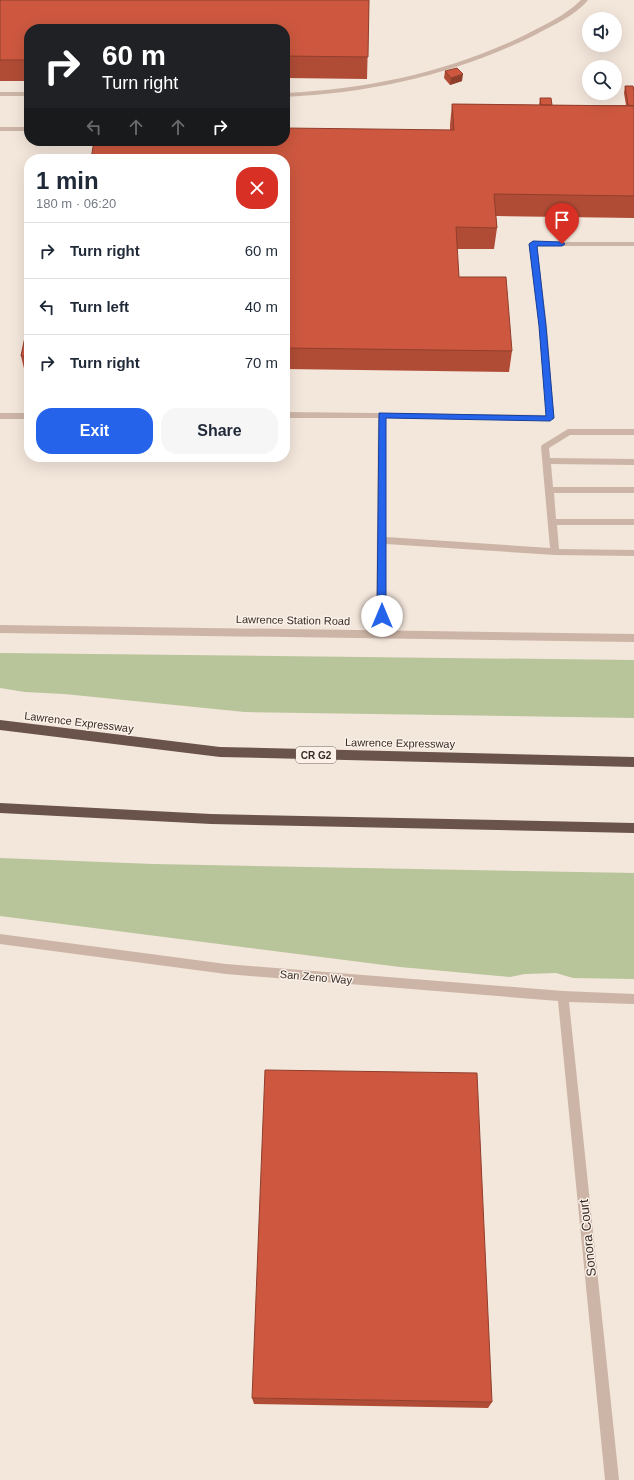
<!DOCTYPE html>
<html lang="en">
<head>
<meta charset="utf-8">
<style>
	body { margin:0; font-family:Arial,sans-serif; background:#f6f6f7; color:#1f2937; height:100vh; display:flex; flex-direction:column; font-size:15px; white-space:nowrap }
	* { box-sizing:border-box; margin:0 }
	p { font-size:13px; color:#747a83 }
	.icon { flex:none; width:22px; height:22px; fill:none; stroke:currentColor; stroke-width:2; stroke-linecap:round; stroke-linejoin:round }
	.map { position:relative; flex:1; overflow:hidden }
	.sheet { position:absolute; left:24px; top:154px; width:266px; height:308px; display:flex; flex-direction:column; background:#fff; border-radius:16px; box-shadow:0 4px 16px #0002 }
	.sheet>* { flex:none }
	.hud { position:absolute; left:24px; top:24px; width:266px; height:122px; border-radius:16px; box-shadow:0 4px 16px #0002; background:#202124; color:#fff; overflow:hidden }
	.fabs { position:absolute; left:582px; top:12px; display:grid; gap:8px }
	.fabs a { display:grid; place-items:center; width:40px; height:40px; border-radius:50%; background:#fff; box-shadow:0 4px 16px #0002; font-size:20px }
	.pin { position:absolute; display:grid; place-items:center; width:34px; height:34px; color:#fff; margin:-41px -17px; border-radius:50% 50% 50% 0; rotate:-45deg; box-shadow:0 0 4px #0007 }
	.pin .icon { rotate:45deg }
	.me { position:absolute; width:44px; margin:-22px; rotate:0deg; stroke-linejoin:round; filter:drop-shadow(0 0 3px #0008) }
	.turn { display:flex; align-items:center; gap:14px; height:84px; padding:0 12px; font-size:18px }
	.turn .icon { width:52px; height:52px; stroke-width:2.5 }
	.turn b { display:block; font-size:28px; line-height:34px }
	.lanes { display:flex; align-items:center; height:38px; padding:0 12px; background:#0003; justify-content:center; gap:20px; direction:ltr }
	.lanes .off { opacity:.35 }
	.round { display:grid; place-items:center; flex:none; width:42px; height:42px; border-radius:16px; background:#f6f6f7 }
	.summary { display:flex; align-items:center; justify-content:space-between; height:68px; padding:0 12px }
	h1 { font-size:24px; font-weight:600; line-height:30px }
	.cta { display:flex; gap:8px; margin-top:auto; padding:8px 12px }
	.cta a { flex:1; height:46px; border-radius:16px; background:#2563eb; color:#fff; font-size:16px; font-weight:600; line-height:46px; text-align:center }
	.cta a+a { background:#f6f6f7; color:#1f2937 }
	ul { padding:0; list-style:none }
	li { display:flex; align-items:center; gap:12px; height:56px; padding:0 12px; border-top:1px solid #e0e1e3 }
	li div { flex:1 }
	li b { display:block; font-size:15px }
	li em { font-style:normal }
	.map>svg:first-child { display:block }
	.green { fill:#b8c49a }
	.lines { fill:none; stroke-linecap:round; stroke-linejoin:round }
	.service { fill:#ccb5a6; fill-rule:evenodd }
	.minor { fill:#ccb5a6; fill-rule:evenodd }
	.trunk { fill:#6a534b; fill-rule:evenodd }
	.wall { fill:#b04c36 }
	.shaded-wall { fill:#903e2c }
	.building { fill:#cd583f; stroke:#903e2c }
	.route { fill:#2563eb; stroke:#184099 }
	.labels { text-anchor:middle; stroke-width:3; stroke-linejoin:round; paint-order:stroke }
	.shield { fill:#fbf1e8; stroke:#726761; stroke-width:1 }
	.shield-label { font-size:10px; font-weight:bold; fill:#382c27 }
	.street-label { font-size:11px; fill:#382c27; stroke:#fbf1e8 }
	.near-street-label { font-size:13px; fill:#382c27; stroke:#fbf1e8 }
</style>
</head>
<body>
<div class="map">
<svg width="634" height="1480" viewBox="0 0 634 1480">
	<rect width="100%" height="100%" fill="#f3e6db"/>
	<path class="green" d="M0,653L634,660V718L245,712L64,694L25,692L0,688Z
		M0,858L153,864L634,873V979L573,978L556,973L525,974L510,977L400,967L0,916Z"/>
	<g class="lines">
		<path class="service" d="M581,0H588C575,16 553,25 535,35C456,74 373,93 285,97V93C369,89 449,72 525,35C544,25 565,16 581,0Z
			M0,92H29V96H0Z
			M0,127H29V131H0Z
			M530,242H634V246H537L547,326L554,418L553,420L386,418V537L550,548L541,447L542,445L568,429H634V435H570L549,448L550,458L634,459V465L551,464L553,487H634V493H554L556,519H634V525H557L559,549L634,550V556L555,555L386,544V633L384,636H378L376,633L378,418H285V412L546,415L539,326L529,244Z
			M0,413H29V419H0Z"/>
		<path class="minor" d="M0,625L634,634V642L0,633Z
			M0,934L226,964L563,991L634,994V1004L569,1002L619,1480H605L558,1001L226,974L0,944Z"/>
		<path class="trunk" d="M0,720L220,747L634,757V767L220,757L0,730Z
			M0,803L211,814L634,823V833L211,824L0,813Z"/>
	</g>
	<path class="wall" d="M0,0H369L367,79L285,78V29H29V81H0Z
		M445,71L462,81L450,85L444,78Z
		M625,86L634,91V218L496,216L497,228L494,249H457L459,277L512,351L509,372L285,369V159L450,130V125L452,104L539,105L540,98L552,105H626L624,93Z
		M29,318V377H26L21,356Z
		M252,1398L492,1402L488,1408L254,1404Z"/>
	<path class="shaded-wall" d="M463,74L462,81L450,85L451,78Z"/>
	<path class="building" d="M0,0H369L368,57L285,56V29H29V60H0Z
		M457,68L463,74L451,78L445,71Z
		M625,86H633L634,91V106L628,105Z
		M540,98H551L552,105H541Z
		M452,104L634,106V196L494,194L497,228L456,227L459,277H506L512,351L285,348V159H91L94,141H285V128L454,130Z
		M29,318V356H21Z
		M265,1070L477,1073L492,1402L252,1398Z"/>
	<path class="route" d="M533,241L562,242L565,244L562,246H537L546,326L554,418L550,421L386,418V616L385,618H379L377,616L379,413L546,416L539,326L529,244Z"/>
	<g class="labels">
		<rect class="shield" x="296" y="747" width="40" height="16" rx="3"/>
		<g class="shield-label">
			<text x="316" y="759">CR G2</text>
		</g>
		<g class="street-label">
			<text transform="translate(293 620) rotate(1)" y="4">Lawrence Station Road</text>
			<text transform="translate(79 722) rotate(7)" y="4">Lawrence Expressway</text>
			<text transform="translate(400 743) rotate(1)" y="4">Lawrence Expressway</text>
			<text transform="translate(316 977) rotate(5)" y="4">San Zeno Way</text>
		</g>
		<g class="near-street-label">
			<text transform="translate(587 1238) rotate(-96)" y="5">Sonora Court</text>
		</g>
	</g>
</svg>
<div class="fabs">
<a><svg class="icon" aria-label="sound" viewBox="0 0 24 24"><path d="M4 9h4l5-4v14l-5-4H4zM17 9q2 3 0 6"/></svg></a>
<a><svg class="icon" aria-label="search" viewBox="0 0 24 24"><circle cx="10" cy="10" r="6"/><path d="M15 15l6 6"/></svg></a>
</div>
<div class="pin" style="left:562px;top:244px;background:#d93025"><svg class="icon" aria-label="arrive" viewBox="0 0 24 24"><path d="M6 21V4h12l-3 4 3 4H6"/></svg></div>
<svg class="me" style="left:382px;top:616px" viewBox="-20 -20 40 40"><circle r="19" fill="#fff"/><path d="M0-13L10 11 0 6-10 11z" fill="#2563eb"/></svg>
<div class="hud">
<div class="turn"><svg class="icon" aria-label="right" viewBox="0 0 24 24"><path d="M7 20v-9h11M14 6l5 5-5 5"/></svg><div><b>60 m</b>Turn right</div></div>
<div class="lanes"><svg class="icon off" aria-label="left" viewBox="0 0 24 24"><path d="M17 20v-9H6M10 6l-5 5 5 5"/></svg><svg class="icon off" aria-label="ahead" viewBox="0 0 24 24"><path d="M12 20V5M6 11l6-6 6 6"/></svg><svg class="icon off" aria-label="ahead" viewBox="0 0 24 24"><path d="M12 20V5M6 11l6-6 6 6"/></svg><svg class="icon" aria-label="right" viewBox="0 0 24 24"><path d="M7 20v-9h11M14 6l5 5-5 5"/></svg></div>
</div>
<section class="sheet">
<div class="summary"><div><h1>1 min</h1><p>180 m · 06:20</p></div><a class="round" style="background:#d93025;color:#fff"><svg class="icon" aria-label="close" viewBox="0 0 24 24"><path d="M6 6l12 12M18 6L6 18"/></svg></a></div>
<ul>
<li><svg class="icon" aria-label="right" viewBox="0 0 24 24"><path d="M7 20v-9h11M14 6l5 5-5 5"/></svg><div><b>Turn right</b></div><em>60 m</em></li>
<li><svg class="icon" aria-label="left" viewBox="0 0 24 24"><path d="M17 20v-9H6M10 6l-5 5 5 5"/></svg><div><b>Turn left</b></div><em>40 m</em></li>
<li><svg class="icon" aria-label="right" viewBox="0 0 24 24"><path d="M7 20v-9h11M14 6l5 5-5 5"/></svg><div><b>Turn right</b></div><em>70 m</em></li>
</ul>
<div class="cta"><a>Exit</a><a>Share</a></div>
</section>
</div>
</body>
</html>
